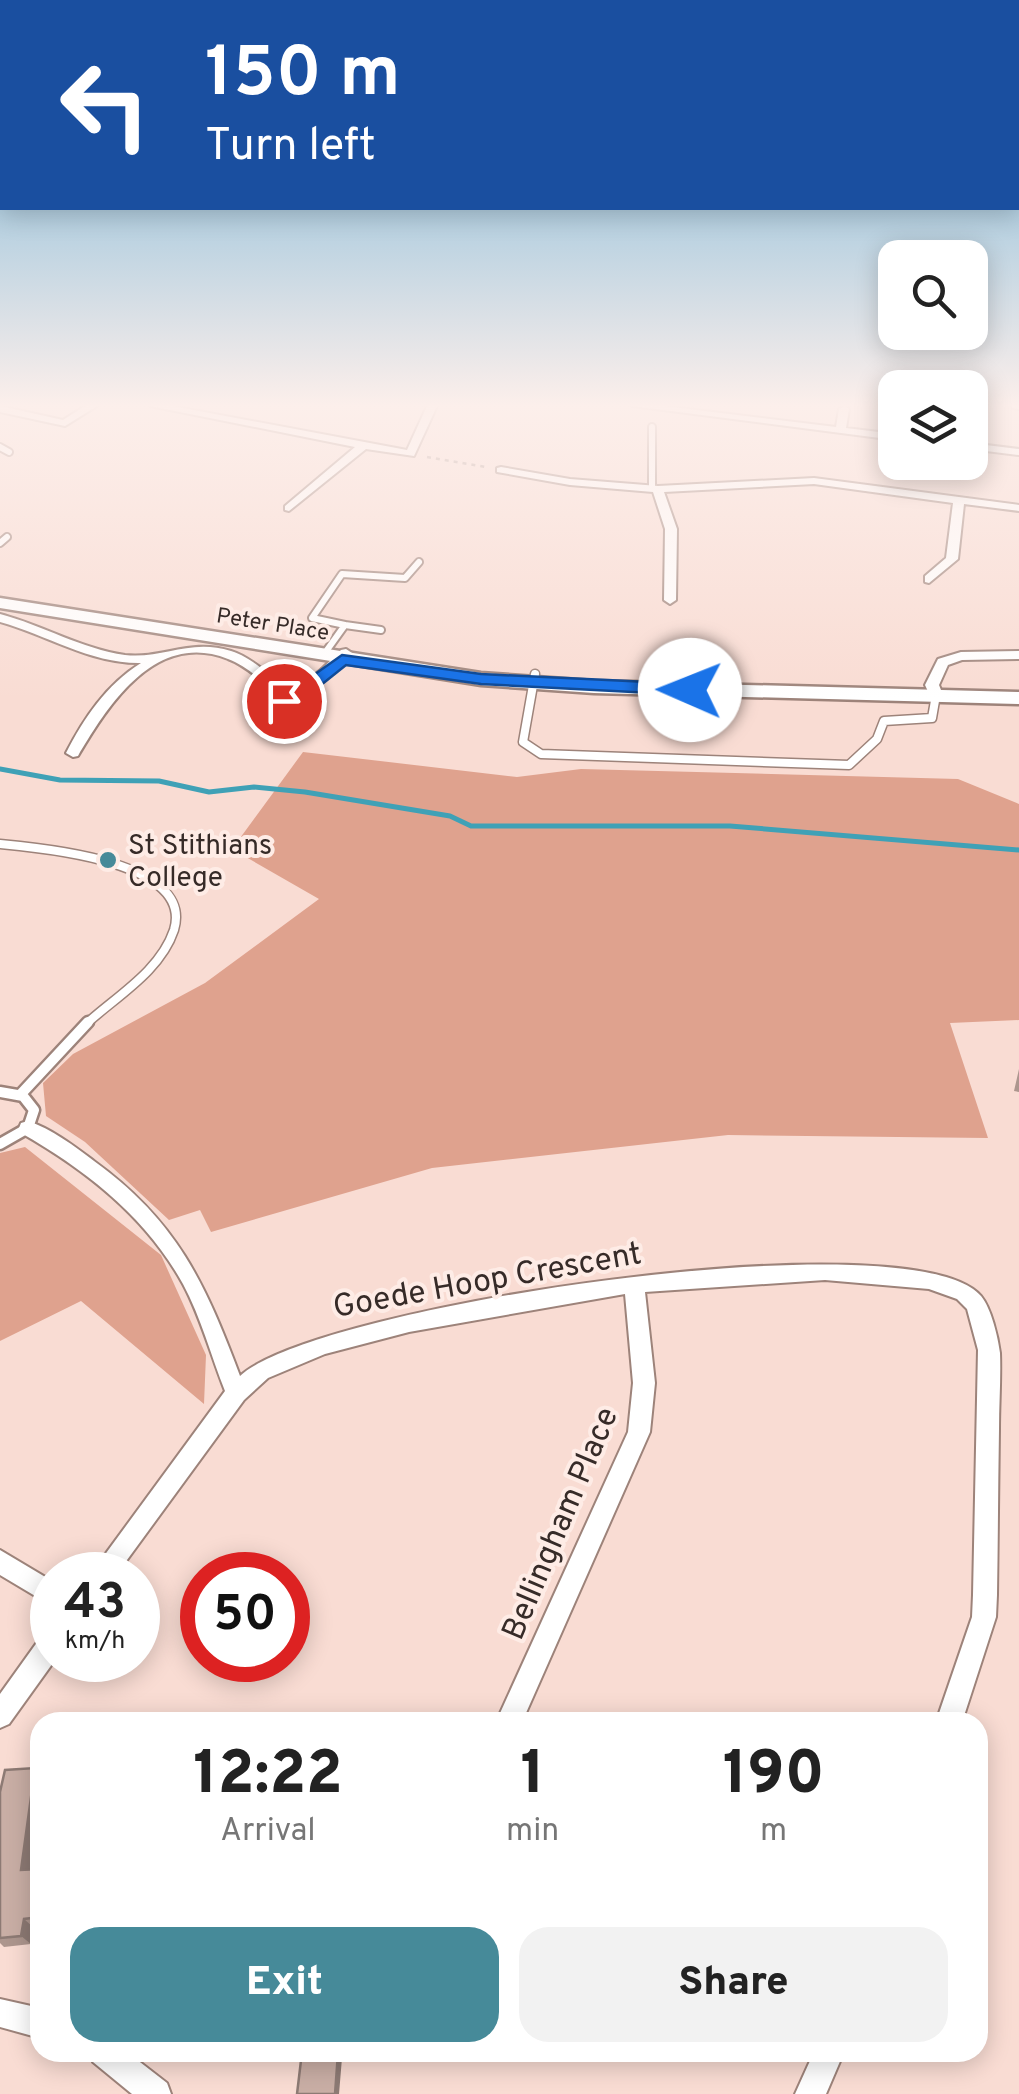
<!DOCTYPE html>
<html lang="en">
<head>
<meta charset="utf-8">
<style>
	body { margin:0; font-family:Overpass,sans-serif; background:#f2f2f2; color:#222; height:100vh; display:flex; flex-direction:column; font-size:38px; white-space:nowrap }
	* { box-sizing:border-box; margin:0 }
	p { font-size:32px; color:#767676 }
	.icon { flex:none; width:55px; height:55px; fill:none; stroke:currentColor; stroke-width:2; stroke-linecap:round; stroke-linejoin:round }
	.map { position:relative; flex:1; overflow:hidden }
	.panel { position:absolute; left:30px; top:1712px; width:958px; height:350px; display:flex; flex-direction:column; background:#fff; border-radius:30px; box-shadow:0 5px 25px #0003 }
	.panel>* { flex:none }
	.guide { position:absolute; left:0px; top:0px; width:1020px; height:210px; box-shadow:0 5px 25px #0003; background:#1a4fa0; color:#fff; overflow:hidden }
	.tools { position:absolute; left:878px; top:240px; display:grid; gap:20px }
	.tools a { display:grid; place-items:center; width:110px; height:110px; border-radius:20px; background:#fff; box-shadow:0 5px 25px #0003; font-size:50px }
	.speed { position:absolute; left:30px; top:1552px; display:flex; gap:20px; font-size:50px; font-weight:700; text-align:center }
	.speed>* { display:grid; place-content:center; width:130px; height:130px; border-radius:50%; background:#fff; box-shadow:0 5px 25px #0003; line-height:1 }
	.speed small { font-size:25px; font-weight:400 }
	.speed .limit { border:15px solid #d22; background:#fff; color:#111 }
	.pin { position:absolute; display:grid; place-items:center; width:85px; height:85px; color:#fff; margin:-42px; border:5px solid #fff; border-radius:50%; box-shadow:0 2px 10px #0007 }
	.me { position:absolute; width:110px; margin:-55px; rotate:271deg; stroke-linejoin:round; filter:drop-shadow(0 0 8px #0008) }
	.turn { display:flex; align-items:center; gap:35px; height:210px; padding:0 40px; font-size:45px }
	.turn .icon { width:130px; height:130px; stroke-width:2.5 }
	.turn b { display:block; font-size:70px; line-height:85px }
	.eta { display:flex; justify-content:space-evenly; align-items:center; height:170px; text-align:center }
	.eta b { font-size:60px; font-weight:800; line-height:70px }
	.action { display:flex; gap:20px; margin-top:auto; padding:20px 40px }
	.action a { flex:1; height:115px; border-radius:30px; background:#468a99; color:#fff; font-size:40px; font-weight:800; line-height:115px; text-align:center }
	.action a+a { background:#f2f2f2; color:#222 }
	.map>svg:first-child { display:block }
	.green { fill:#dfa28e }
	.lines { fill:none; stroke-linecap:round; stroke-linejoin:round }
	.stream { stroke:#3fa1b6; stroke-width:5 }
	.lane-far2-casing { stroke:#9d837a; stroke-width:10 }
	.lane-far1-casing { stroke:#9d837a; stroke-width:11 }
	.lane-casing { stroke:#9d837a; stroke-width:15 }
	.street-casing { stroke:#9d837a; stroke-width:4 }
	.secondary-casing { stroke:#9d837a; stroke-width:5 }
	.path { stroke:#a6918a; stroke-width:2.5; stroke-dasharray:4 5; stroke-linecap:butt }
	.lane-far2 { stroke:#fff; stroke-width:6 }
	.lane-far1 { stroke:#fff; stroke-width:8 }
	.lane { stroke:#fff; stroke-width:10 }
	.street { fill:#fff; fill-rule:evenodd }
	.secondary { fill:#fff; fill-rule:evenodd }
	.wall { fill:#ad968e }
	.shaded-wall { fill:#8d7a74 }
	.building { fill:#c9aea5; stroke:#8d7a74; stroke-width:2.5 }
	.route { fill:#1a73e8; stroke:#114b97; stroke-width:2.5 }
	.poi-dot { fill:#468a99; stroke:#feece6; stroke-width:4 }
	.labels { text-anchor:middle; stroke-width:8; stroke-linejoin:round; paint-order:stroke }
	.far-street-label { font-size:22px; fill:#362b28; stroke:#feece6 }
	.poi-label { font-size:28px; fill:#362b28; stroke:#feece6; text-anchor:start }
	.near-street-label { font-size:32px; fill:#362b28; stroke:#feece6 }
</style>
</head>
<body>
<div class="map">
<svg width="1019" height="2094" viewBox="0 0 1019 2094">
	<rect width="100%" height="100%" fill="#f9dcd3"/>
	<path class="green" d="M303,752L517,777L581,769L958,779L1019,804V1020L950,1023L988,1138L728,1135L432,1168L211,1232L200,1210L169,1220L85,1142L46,1116L43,1083L73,1054L205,983L319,899L232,849Z
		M25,1147L161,1255L206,1355L204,1404L81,1301L0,1341V1153Z"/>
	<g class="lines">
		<path class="stream" d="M0,769L60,780L159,781L209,792L254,787L305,792L450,816L471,826H730L1019,850"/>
		<defs>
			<path id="lane-far2" d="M652,427V488
				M0,447L9,452
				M0,543L7,537
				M345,625L381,630
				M327,650L345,625L312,618L342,574L405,578L419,562"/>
			<path id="lane-far1" d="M535,674L523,742L541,754L849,765L877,739L884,721L932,718L936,695
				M0,844C42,848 195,861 174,930C160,972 115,997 85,1025"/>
			<path id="lane" d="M0,1092L23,1096L34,1110L28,1128L0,1144
				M20,1095L88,1022"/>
			<path id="street" d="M0,406L63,420L85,406H97L65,426L0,412Z
				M150,406H172L407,450L427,406H437L414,456L366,449L289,511L285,510V506L355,447Z
				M632,406H664L836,427L839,409L845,406L849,409L846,428L895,434V440Z
				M1012,406H1019V409L1013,408Z
				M970,443L1019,449V455L970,449Z
				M501,467L570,479L658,486L814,478L1019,505V511L964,504L958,559L929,583L925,582V576L946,558L953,503L814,484L664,492L677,529L676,600L670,604L664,600L665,529L653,492L570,485L497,472V468Z
				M0,614C42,625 82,649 125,655C164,659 190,638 231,651C260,660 268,683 299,682C313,681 330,660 341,650L346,649L352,653L313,688L317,694L308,702L315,715C294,739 276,744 250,722L257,718L276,727H287L301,714L296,705L279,704L270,693L273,689C259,679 245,665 228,659C156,630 108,705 78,756L73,757L66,753C84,718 106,685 141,663C91,664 47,635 0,622ZM289,689L301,690L303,693L298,697H288L284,693Z
				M1019,651V659L962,660L948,665L939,685L943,695L936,699L931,698L925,685L938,659L961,652Z
				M28,1121C52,1129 74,1146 94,1161C177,1221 205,1283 240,1376C317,1305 912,1216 981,1296C991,1308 998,1337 1000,1353C1001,1378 999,1404 999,1429C998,1484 998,1540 997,1595L996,1617L962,1722H936L972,1617L973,1595L978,1350L967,1309L957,1299L929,1289L825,1280L645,1292L655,1383L650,1432L522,1722H496L628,1432L633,1383L625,1294L409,1332L325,1354L268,1378L244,1400L116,1575H90L225,1391C211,1356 201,1317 183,1284C146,1217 86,1170 21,1133L19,1128L21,1123Z
				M0,1550L52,1581V1606L0,1575Z
				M52,1631V1660H55L9,1724L0,1728V1694L43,1634Z
				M0,1999L40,2008V2038L0,2027Z
				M89,2052H127L167,2083L171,2094H132L93,2062Z
				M814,2052H844L826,2094H795Z"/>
			<path id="secondary" d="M0,598L481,673L594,681L1019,692V704L594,693L481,685L0,608Z"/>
		</defs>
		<use href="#lane-far2" class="lane-far2-casing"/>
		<use href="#lane-far1" class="lane-far1-casing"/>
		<use href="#lane" class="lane-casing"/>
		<use href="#street" class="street-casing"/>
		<use href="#secondary" class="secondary-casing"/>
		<path class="path" d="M427,457L486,467"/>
		<use href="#lane-far2" class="lane-far2"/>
		<use href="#lane-far1" class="lane-far1"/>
		<use href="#lane" class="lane"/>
		<use href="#street" class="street"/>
		<use href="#secondary" class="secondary"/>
	</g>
	<path class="wall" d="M1019,1069V1092L1014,1091Z
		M35,1768L40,1774V1806L31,1869H40V1927H33L31,1944L4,1947L0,1943V1792Z
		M302,2052H350V2058H342Z"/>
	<path class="shaded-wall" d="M35,1768L40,1774V1806L30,1880L21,1870Z
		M24,1919L33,1927L31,1944L21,1936Z
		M338,2053L342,2058L339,2094H335Z"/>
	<path class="building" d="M35,1768L21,1870L40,1869V1917L24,1919L21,1936L0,1938V1792L5,1770Z
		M302,2052H341L338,2053L335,2094H297Z"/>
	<linearGradient id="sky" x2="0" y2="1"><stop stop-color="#64acd4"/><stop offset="0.58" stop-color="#fcefeb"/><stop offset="1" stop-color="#fcefeb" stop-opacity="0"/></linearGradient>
	<rect width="1019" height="699" fill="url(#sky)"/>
	<path class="route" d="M342,655L481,674L690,684L698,690L690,695L481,684L346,665L316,689L311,703L278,705V698L297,695L301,684Z"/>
	<circle class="poi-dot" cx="108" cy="860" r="10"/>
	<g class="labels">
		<g class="far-street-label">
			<text transform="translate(273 623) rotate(9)" y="8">Peter Place</text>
		</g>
		<g class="poi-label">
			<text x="128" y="854">St Stithians<tspan x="128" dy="32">College</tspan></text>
		</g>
		<g class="near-street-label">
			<text transform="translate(487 1279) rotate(-10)" y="11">Goede Hoop Crescent</text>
			<text transform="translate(559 1523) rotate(-67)" y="11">Bellingham Place</text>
		</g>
	</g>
</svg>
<div class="tools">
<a><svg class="icon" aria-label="search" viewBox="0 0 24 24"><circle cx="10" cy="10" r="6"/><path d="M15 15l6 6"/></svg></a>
<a><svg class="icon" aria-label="layers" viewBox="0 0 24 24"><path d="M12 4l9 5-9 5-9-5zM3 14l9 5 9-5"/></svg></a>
</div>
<div class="speed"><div>43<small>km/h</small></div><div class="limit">50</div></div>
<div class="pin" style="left:284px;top:701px;background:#d93025"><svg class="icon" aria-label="arrive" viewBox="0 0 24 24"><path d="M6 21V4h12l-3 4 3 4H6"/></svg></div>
<svg class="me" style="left:690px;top:690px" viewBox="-20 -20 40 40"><circle r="19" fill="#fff"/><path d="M0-13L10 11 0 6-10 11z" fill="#1a73e8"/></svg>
<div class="guide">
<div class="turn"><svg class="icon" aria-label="left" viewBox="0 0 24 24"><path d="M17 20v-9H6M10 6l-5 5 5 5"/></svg><div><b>150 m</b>Turn left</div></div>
</div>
<section class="panel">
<div class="eta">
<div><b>12:22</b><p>Arrival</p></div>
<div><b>1</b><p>min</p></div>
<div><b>190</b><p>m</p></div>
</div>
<div class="action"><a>Exit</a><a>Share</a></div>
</section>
</div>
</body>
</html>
